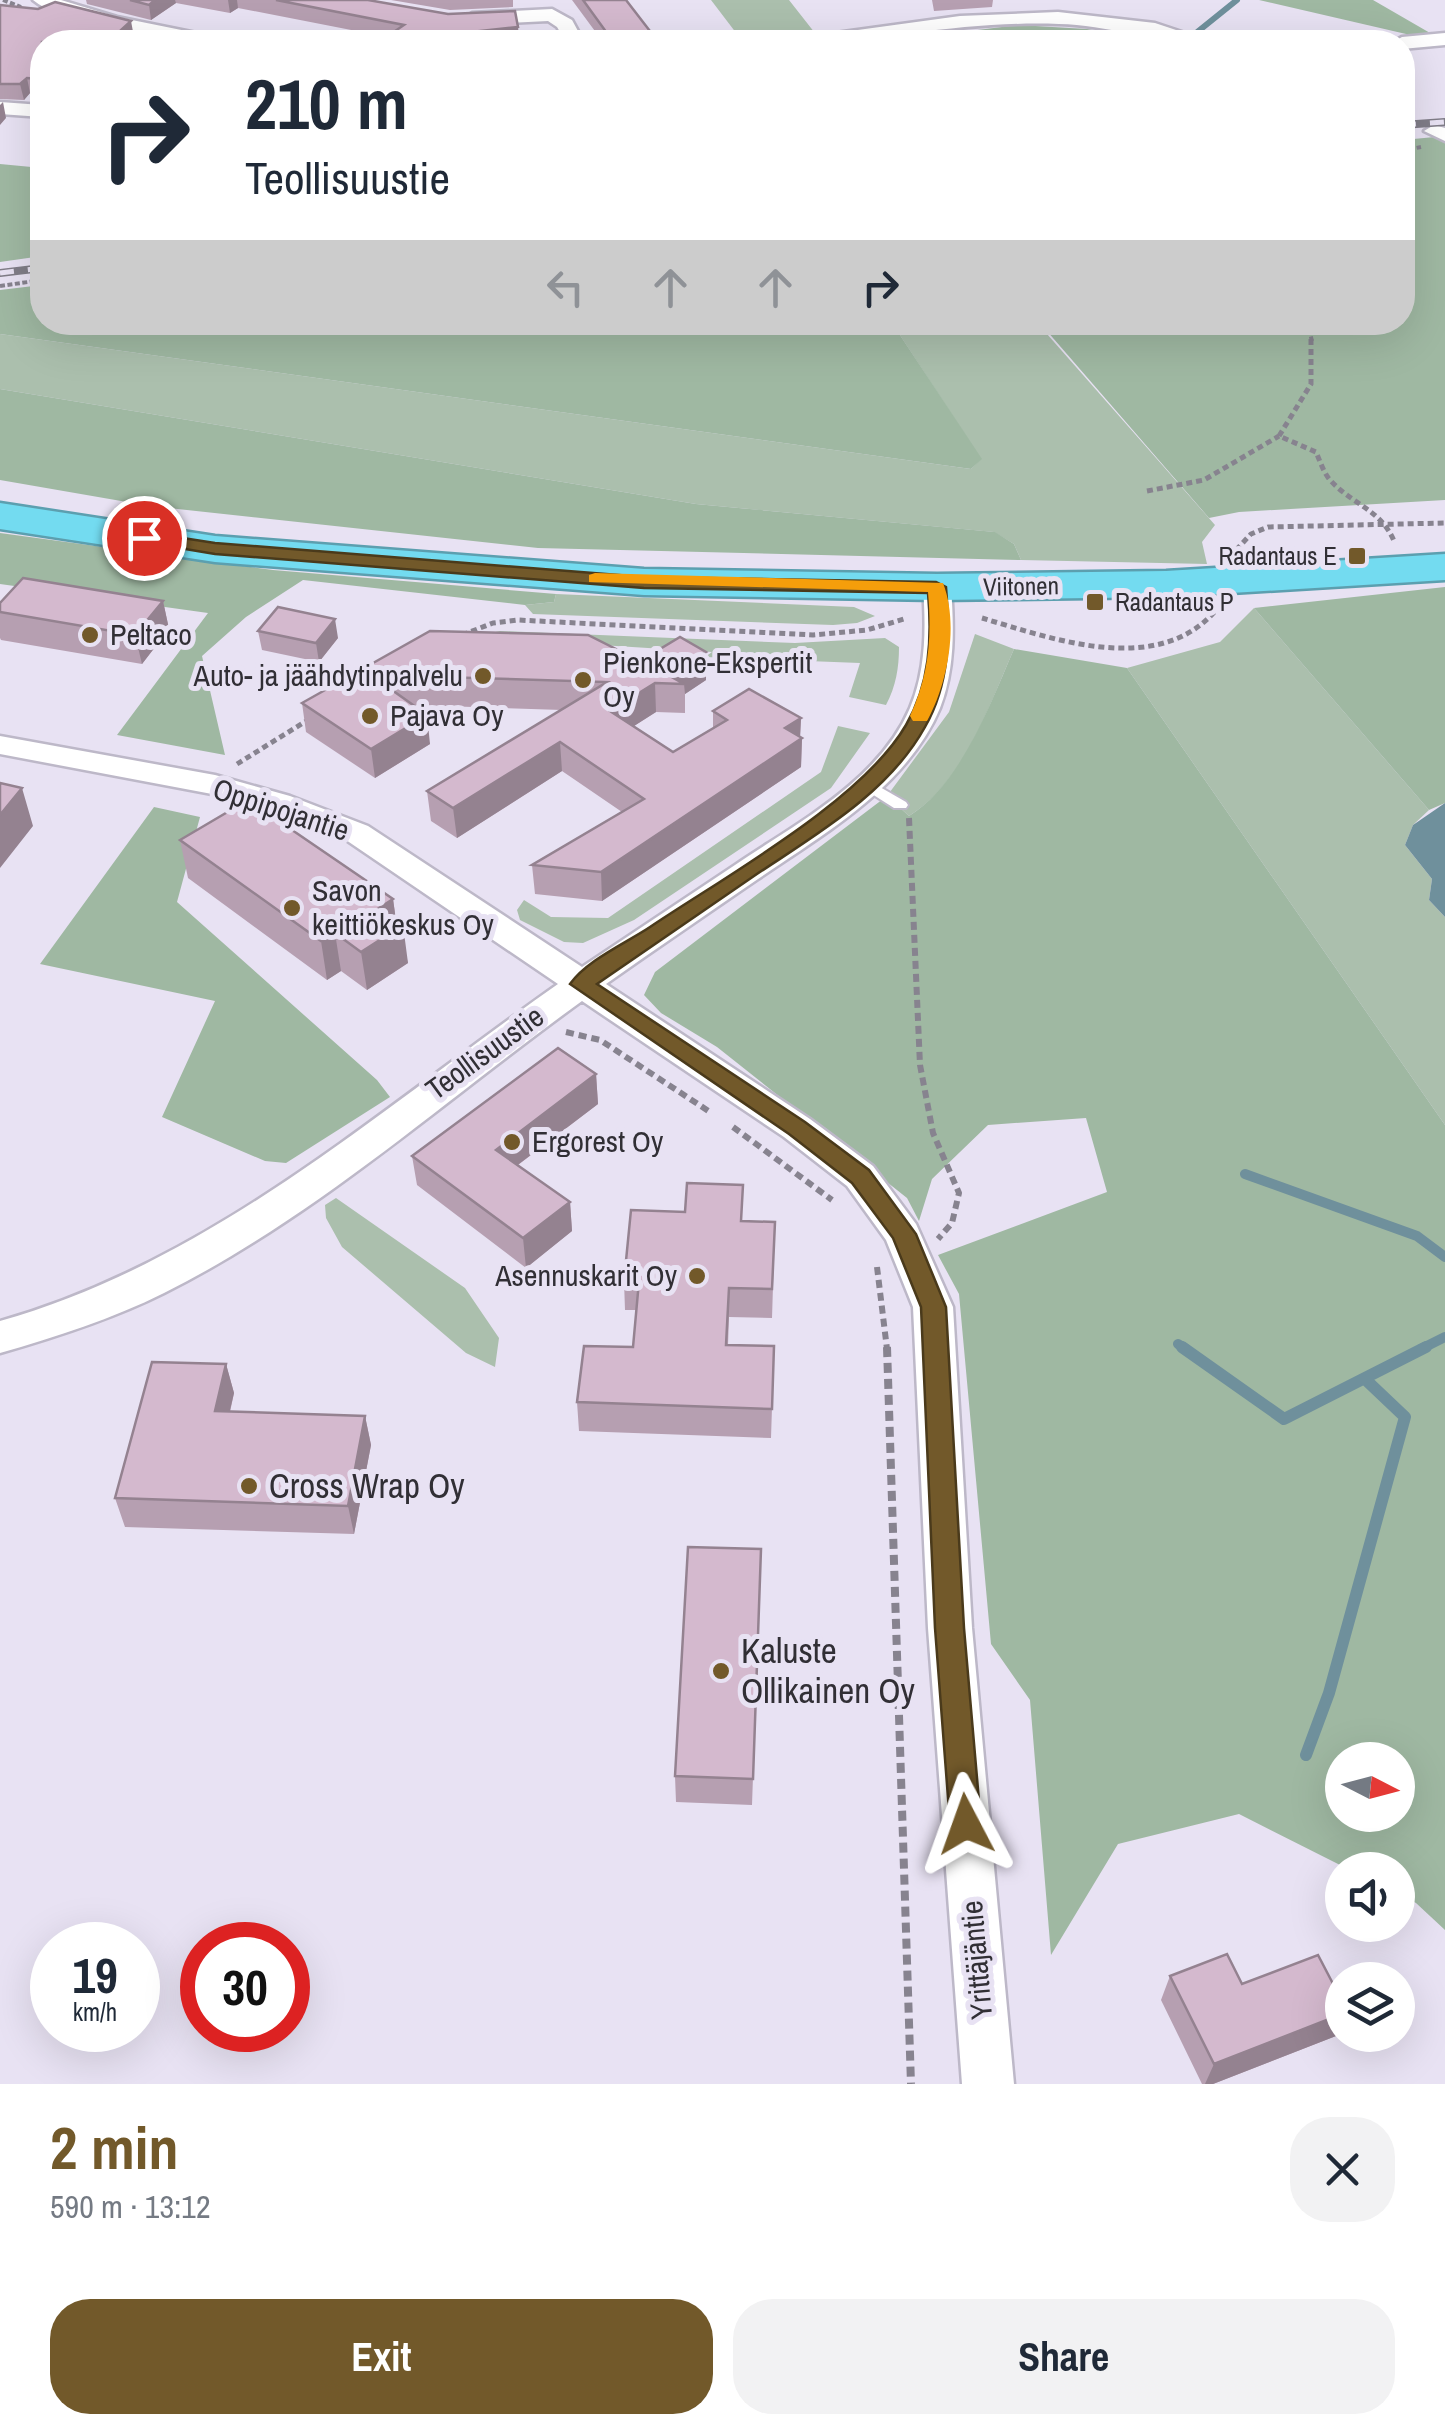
<!DOCTYPE html>
<html lang="en">
<head>
<meta charset="utf-8">
<style>
	body { margin:0; font-family:"Archivo Narrow",sans-serif; background:#f2f2f3; color:#1f2937; height:100vh; display:flex; flex-direction:column; font-size:38px; white-space:nowrap }
	* { box-sizing:border-box; margin:0 }
	p { font-size:32px; color:#747a83 }
	.icon { flex:none; width:55px; height:55px; fill:none; stroke:currentColor; stroke-width:2; stroke-linecap:round; stroke-linejoin:round }
	.map { position:relative; height:2084px; overflow:hidden }
	.panel { display:flex; flex-direction:column; background:#fff; flex:1 }
	.panel>* { flex:none }
	.hud { position:absolute; left:30px; top:30px; width:1385px; height:305px; border-radius:40px; box-shadow:0 10px 40px #0002; background:#fff; color:#1f2937; overflow:hidden }
	.needle { width:65px; rotate:96deg }
	.controls { position:absolute; left:1325px; top:1742px; display:grid; gap:20px }
	.controls a { display:grid; place-items:center; width:90px; height:90px; border-radius:50%; background:#fff; box-shadow:0 10px 40px #0002; font-size:50px }
	.speed { position:absolute; left:30px; top:1922px; display:flex; gap:20px; font-size:50px; font-weight:700; text-align:center }
	.speed>* { display:grid; place-content:center; width:130px; height:130px; border-radius:50%; background:#fff; box-shadow:0 10px 40px #0002; line-height:1 }
	.speed small { font-size:25px; font-weight:400 }
	.speed .limit { border:15px solid #d22; background:#fff; color:#111 }
	.pin { position:absolute; display:grid; place-items:center; width:85px; height:85px; color:#fff; margin:-42px; border:5px solid #fff; border-radius:50%; box-shadow:0 2px 10px #0007 }
	.me { position:absolute; width:110px; margin:-55px; rotate:356deg; stroke-linejoin:round; filter:drop-shadow(0 0 8px #0008) }
	.turn { display:flex; align-items:center; gap:35px; height:210px; padding:0 50px; font-size:45px }
	.turn .icon { width:130px; height:130px; stroke-width:2.5 }
	.turn b { display:block; font-size:70px; line-height:85px }
	.lanes { display:flex; align-items:center; height:95px; padding:0 50px; background:#0003; justify-content:center; gap:50px; direction:ltr }
	.lanes .off { opacity:.35 }
	.round { display:grid; place-items:center; flex:none; width:105px; height:105px; border-radius:40px; background:#f2f2f3 }
	.overview { display:flex; align-items:center; justify-content:space-between; height:170px; padding:0 50px }
	h1 { font-size:60px; font-weight:700; line-height:75px; color:#72592a }
	.primary-button { display:flex; gap:20px; margin-top:auto; padding:20px 50px }
	.primary-button a { flex:1; height:115px; border-radius:40px; background:#72592a; color:#fff; font-size:40px; font-weight:700; line-height:115px; text-align:center }
	.primary-button a+a { background:#f2f2f3; color:#1f2937 }
	.map>svg:first-child { display:block }
	.green { fill:#abbfad }
	.forest { fill:#9fb8a2; fill-rule:evenodd }
	.water { fill:#6f909c }
	.lines { fill:none; stroke-linecap:round; stroke-linejoin:round }
	.stream-far2 { stroke:#6f909c; stroke-width:6 }
	.stream-far1 { stroke:#6f909c; stroke-width:10 }
	.stream { stroke:#6f909c; stroke-width:12 }
	.lane-casing { stroke:#bdb8c8; stroke-width:4 }
	.street-casing { stroke:#bdb8c8; stroke-width:5 }
	.highway-casing { stroke:#5c9faf; stroke-width:5 }
	.path-far3 { stroke:#87838f; stroke-width:4; stroke-dasharray:5 2.5; stroke-linecap:butt }
	.path-far2 { stroke:#87838f; stroke-width:5; stroke-dasharray:6 4; stroke-linecap:butt }
	.path-far1 { stroke:#87838f; stroke-width:6; stroke-dasharray:8 5; stroke-linecap:butt }
	.path { stroke:#87838f; stroke-width:8; stroke-dasharray:10 6; stroke-linecap:butt }
	.lane { fill:#fff; fill-rule:evenodd }
	.street { fill:#fff; fill-rule:evenodd }
	.highway { fill:#73dbf0; fill-rule:evenodd }
	.rail-casing { stroke:#807d88; stroke-width:8 }
	.rail { stroke:#e8e2f3; stroke-width:5; stroke-dasharray:14; stroke-linecap:butt }
	.wall { fill:#b69fb1 }
	.shaded-wall { fill:#948290 }
	.building { fill:#d4b9ce; stroke:#948290; stroke-width:2.5 }
	.route { fill:#72592a; stroke:#4a3a1b; stroke-width:2.5 }
	.slow { fill:#f59e0b }
	.poi-dot { fill:#72592a; stroke:#e8e2f3; stroke-width:4 }
	.labels { text-anchor:middle; stroke-width:10; stroke-linejoin:round; paint-order:stroke }
	.far-poi-label { font-size:25px; fill:#312f35; stroke:#e8e2f3; text-anchor:end }
	.far-street-label { font-size:25px; fill:#312f35; stroke:#e8e2f3 }
	.poi-label { font-size:30px; fill:#312f35; stroke:#e8e2f3; text-anchor:start }
	.street-label { font-size:30px; fill:#312f35; stroke:#e8e2f3 }
	.near-poi-label { font-size:35px; fill:#312f35; stroke:#e8e2f3; text-anchor:start }
</style>
</head>
<body>
<div class="map">
<svg width="1445" height="2084" viewBox="0 0 1445 2084">
	<rect width="100%" height="100%" fill="#e8e2f3"/>
	<path class="green" d="M711,0H789L822,42H743Z
		M892,323H1060L1047,334L1215,525L1202,542L1207,564L1021,560L1014,544L994,532L696,504L0,389V334L971,469L981,459Z
		M556,594L854,607L875,616L857,623L833,625L533,614L525,605L554,602Z
		M1254,608L1429,810L1413,825L1405,845L1432,879L1429,900L1445,917V1125L1127,668L1220,642Z
		M500,631L795,643L885,638L899,647C899,668 896,686 886,705L849,697L860,663L705,657L712,652L473,637Z
		M975,634L1014,649C989,706 964,782 909,816L887,796L949,712Z
		M838,726L870,733L831,788L634,920L583,943L564,942L520,920L517,910L524,900L551,917L608,918L821,772Z
		M336,1198L465,1288L499,1338L495,1367L466,1353L342,1247L326,1218L325,1205Z"/>
	<path class="forest" d="M1259,0H1373L1437,37H1419Z
		M1018,25L1087,29L1158,42H880Z
		M1445,136V500L1239,512L1209,518L1040,323L1402,322L1403,140Z
		M0,164L42,168V256L0,262Z
		M42,285V322L892,323L982,459L971,469L0,334V290Z
		M0,389L696,504L995,532L1014,544L1021,560L538,548L150,506L0,480Z
		M0,533L273,570L556,594L554,602L525,605L303,580L246,617L202,656L225,755L117,735L208,613L0,584Z
		M1445,587V803L1429,810L1254,608Z
		M1014,649L1127,668L1445,1125V1930L1416,1903L1398,1894V1870H1350L1239,1814L1118,1844L1051,1955L1030,1700L991,1644L959,1294L938,1255L1107,1192L1086,1118L988,1125L932,1179L919,1221L907,1198L717,1047L661,1013L644,995L655,972L887,796L909,816C961,784 990,704 1014,649ZM1342,1760H1398V1815H1342Z
		M154,807L200,817L177,902L377,1080L390,1097L286,1163L265,1161L162,1117L215,1001L40,964Z"/>
	<path class="water" d="M1445,803V917L1429,900L1432,879L1405,845L1413,825Z"/>
	<g class="lines">
		<path class="stream-far2" d="M1196,33L1237,0"/>
		<path class="stream-far1" d="M1245,1174L1417,1236L1445,1257
			M1178,1344L1186,1349
			M1421,1349L1445,1337"/>
		<path class="stream" d="M1182,1347L1284,1419L1426,1347
			M1306,1755L1329,1693L1405,1417L1366,1380"/>
		<defs>
			<path id="lane" d="M866,779L906,802L908,805L906,808H894L861,787L858,784L861,781Z"/>
			<path id="street" d="M33,0H61L117,17L221,38L224,42C185,45 61,24 33,0Z
				M552,9L572,20L584,42H566L557,27L548,21L472,25L463,19L472,13Z
				M1058,12L1155,23L1212,42C1166,45 1109,25 1059,24C1010,22 960,27 912,33C876,37 841,44 804,42L814,36L960,16Z
				M1445,33V45L1402,49V42H1393L1402,37Z
				M0,102L42,105V117L0,114Z
				M1434,125L1445,128V141L1424,131Z
				M937,579L951,587C954,628 955,669 940,708C907,787 825,833 758,879C707,914 657,948 606,984L810,1119L873,1166L916,1224L953,1307L972,1628L1014,2084H962L928,1628L913,1307L886,1240L847,1186L784,1137L582,1001C446,1099 316,1217 164,1293C112,1319 56,1337 0,1353V1321C213,1261 380,1109 558,984L346,840L268,810L212,794L0,754V736L215,775L290,796L368,826L582,967C633,933 684,899 735,865C797,823 879,781 910,708C926,670 926,628 923,587Z"/>
			<path id="highway" d="M0,503L215,536L644,569L937,574L1166,571L1445,554V580L1166,597L937,600L644,595L215,562L0,529Z"/>
		</defs>
		<use href="#lane" class="lane-casing"/>
		<use href="#street" class="street-casing"/>
		<use href="#highway" class="highway-casing"/>
		<path class="path-far3" d="M3,0L21,7
			M1402,151L1421,147
			M0,286L42,280
			M1307,322L1312,341"/>
		<path class="path-far2" d="M1311,339V384L1279,436L1316,452C1320,461 1324,474 1331,481C1352,504 1381,510 1394,541
			M1147,491L1204,480L1279,436
			M1236,550L1251,534L1268,527L1445,523
			M982,618C1053,639 1159,678 1217,609
			M462,635L493,623L518,620L813,635L867,630L904,619
			M237,764L311,718"/>
		<path class="path-far1" d="M909,818L920,1065L933,1133L959,1193L952,1223L938,1239
			M566,1032L600,1040L710,1112
			M733,1127L832,1200
			M877,1267L887,1349"/>
		<path class="path" d="M887,1347L911,2084"/>
		<use href="#lane" class="lane"/>
		<use href="#street" class="street"/>
		<use href="#highway" class="highway"/>
		<defs>
			<path id="rail" d="M1402,125L1445,122
				M0,273L42,268"/>
		</defs>
		<use href="#rail" class="rail-casing"/>
		<use href="#rail" class="rail"/>
	</g>
	<path class="wall" d="M86,0H368L518,27L519,42H379L387,37L238,8L230,13L176,3L151,20L87,4Z
		M391,0H513V7L450,10Z
		M572,0H626L653,35V42H603Z
		M932,0H993L992,7L934,11Z
		M0,5L134,37L42,42V94L30,93L24,100L0,99Z
		M163,601L169,629L142,664L1,640L0,638V603Z
		M258,631L338,638L319,662L262,650Z
		M430,631L640,661L706,652V680L685,694V713L656,712L634,726L673,752L713,728V711L801,718L800,736L802,738L801,767L602,901L535,894L532,865L622,812L562,771L457,838L431,821L427,791L562,710L413,705L430,744L375,778L306,732L302,703Z
		M180,840L393,899L396,920L408,963L367,990L341,971L327,980L188,878Z
		M596,1074L598,1104L518,1165L570,1202L572,1231L526,1268L417,1185L412,1156Z
		M742,1221L775,1222L772,1318L729,1317L728,1345L774,1346L771,1438L579,1431L577,1402L633,1347L636,1310H625L624,1281Z
		M226,1364L234,1393L230,1412L365,1416L371,1445L354,1534L125,1527L115,1498Z
		M761,1549L752,1805L676,1802L675,1776Z
		M1170,1976L1242,1984L1342,2001V2023L1336,2036L1213,2084H1202L1161,2000Z"/>
	<path class="shaded-wall" d="M155,0H175L176,3L151,20L149,5Z
		M228,0H237L238,8L230,13Z
		M131,21L134,37L127,42H108Z
		M518,27L519,42H382Z
		M653,35V42H612V40Z
		M27,78L30,93L24,100L20,84Z
		M3,102L6,118L0,125V105Z
		M163,601L169,629L142,664L135,635Z
		M335,619L338,638L319,662L316,643Z
		M706,652V680L685,694L684,684L668,675Z
		M655,683L656,712L612,740L610,711Z
		M427,715L430,744L375,778L371,749Z
		M801,718L800,739L802,738L801,767L602,901L601,872L785,728Z
		M560,742L562,771L457,838L453,808Z
		M22,788L33,826L0,868V815Z
		M393,899L397,928L403,925L408,963L367,990L361,952L379,908Z
		M335,933L341,971L327,980L321,941Z
		M596,1074L598,1104L499,1179L496,1150Z
		M570,1202L572,1231L526,1268L523,1238Z
		M226,1364L234,1393L223,1440L215,1411Z
		M365,1416L371,1445L354,1534L348,1506Z
		M1342,2014V2023L1336,2036L1213,2084H1205L1214,2064Z"/>
	<path class="building" d="M130,0H155L149,5Z
		M276,0H368L448,14L515,11L518,27L379,42L404,25Z
		M583,0H626L653,35L612,40Z
		M55,2L131,21L108,42H42V79L27,78L20,84H0V5L38,9Z
		M23,578L163,601L135,635L0,612V603Z
		M278,607L335,619L316,643L258,631Z
		M430,631L588,635L640,661L680,637L706,652L668,675L684,684L655,683L610,711L673,752L727,720L713,711L749,689L801,718L785,728L802,738L601,872L532,865L644,799L560,742L453,808L427,791L607,682L371,675L427,715L371,749L302,703Z
		M0,783L22,788L0,815Z
		M248,800L393,899L379,908L403,925L361,952L335,933L321,941L180,840Z
		M558,1048L596,1074L496,1150L570,1202L523,1238L412,1156Z
		M687,1183L743,1185L741,1221L775,1222L772,1289L729,1288L726,1345L774,1346L772,1409L577,1402L584,1346L633,1347L639,1281H624L631,1210L685,1212Z
		M152,1362L226,1364L215,1411L365,1416L348,1506L115,1498Z
		M688,1547L761,1549L753,1779L675,1776Z
		M1227,1954L1242,1984L1318,1955L1342,2001V2014L1214,2064L1170,1976Z"/>
	<path class="route" d="M144,532L215,543L644,577L936,582L946,587C950,636 950,683 925,727C888,794 815,835 754,876C702,912 649,948 597,984L805,1122L869,1170L916,1234L946,1307L964,1628L981,1824L976,1835L966,1839L955,1835L950,1824L935,1628L921,1307L893,1238L852,1183L789,1134L570,984C587,960 626,943 650,927C724,877 862,801 906,725C930,684 932,638 928,593L644,588L215,554L137,541V534Z"/>
	<path class="slow" d="M595,573L943,583C959,624 948,683 927,721H913L910,716C929,675 932,638 928,592L589,582V575Z"/>
	<g class="poi-dot">
		<rect x="1347" y="546" width="20" height="20" rx="5"/>
		<rect x="1085" y="592" width="20" height="20" rx="5"/>
		<circle cx="90" cy="635" r="10"/>
		<circle cx="483" cy="676" r="10"/>
		<circle cx="583" cy="680" r="10"/>
		<circle cx="370" cy="716" r="10"/>
		<circle cx="292" cy="908" r="10"/>
		<circle cx="512" cy="1142" r="10"/>
		<circle cx="697" cy="1276" r="10"/>
		<circle cx="249" cy="1486" r="10"/>
		<circle cx="721" cy="1671" r="10"/>
	</g>
	<g class="labels">
		<g class="far-poi-label">
			<text x="1337" y="565">Radantaus E</text>
			<text x="1115" y="611" text-anchor="start">Radantaus P</text>
		</g>
		<g class="far-street-label">
			<text transform="translate(1021 586) rotate(-1)" y="9">Viitonen</text>
		</g>
		<g class="poi-label">
			<text x="110" y="645">Peltaco</text>
			<text x="603" y="673">Pienkone-Ekspertit<tspan x="603" dy="34">Oy</tspan></text>
			<text x="463" y="686" text-anchor="end">Auto- ja jäähdytinpalvelu</text>
			<text x="390" y="726">Pajava Oy</text>
			<text x="312" y="901">Savon<tspan x="312" dy="34">keittiökeskus Oy</tspan></text>
			<text x="532" y="1152">Ergorest Oy</text>
			<text x="677" y="1286" text-anchor="end">Asennuskarit Oy</text>
		</g>
		<g class="street-label">
			<text transform="translate(281 810) rotate(18)" y="10">Oppipojantie</text>
			<text transform="translate(485 1053) rotate(-36)" y="10">Teollisuustie</text>
			<text transform="translate(977 1960) rotate(-95)" y="10">Yrittäjäntie</text>
		</g>
		<g class="near-poi-label">
			<text x="269" y="1498">Cross Wrap Oy</text>
			<text x="741" y="1663">Kaluste<tspan x="741" dy="40">Ollikainen Oy</tspan></text>
		</g>
	</g>
</svg>
<div class="controls">
<a><svg class="needle" viewBox="-14 -14 28 28"><path d="M0-13l5 13h-10z" fill="#e53935"/><path d="M0 13l5-13h-10z" fill="#747a83"/></svg></a>
<a><svg class="icon" aria-label="sound" viewBox="0 0 24 24"><path d="M4 9h4l5-4v14l-5-4H4zM17 9q2 3 0 6"/></svg></a>
<a><svg class="icon" aria-label="layers" viewBox="0 0 24 24"><path d="M12 4l9 5-9 5-9-5zM3 14l9 5 9-5"/></svg></a>
</div>
<div class="speed"><div>19<small>km/h</small></div><div class="limit">30</div></div>
<div class="pin" style="left:144px;top:538px;background:#d93025"><svg class="icon" aria-label="arrive" viewBox="0 0 24 24"><path d="M6 21V4h12l-3 4 3 4H6"/></svg></div>
<svg class="me" style="left:966px;top:1824px" viewBox="-20 -20 40 40"><path d="M0-17L14 15 0 8-14 15z" fill="#72592a" stroke="#fff" stroke-width="4"/></svg>
<div class="hud">
<div class="turn"><svg class="icon" aria-label="right" viewBox="0 0 24 24"><path d="M7 20v-9h11M14 6l5 5-5 5"/></svg><div><b>210 m</b>Teollisuustie</div></div>
<div class="lanes"><svg class="icon off" aria-label="left" viewBox="0 0 24 24"><path d="M17 20v-9H6M10 6l-5 5 5 5"/></svg><svg class="icon off" aria-label="ahead" viewBox="0 0 24 24"><path d="M12 20V5M6 11l6-6 6 6"/></svg><svg class="icon off" aria-label="ahead" viewBox="0 0 24 24"><path d="M12 20V5M6 11l6-6 6 6"/></svg><svg class="icon" aria-label="right" viewBox="0 0 24 24"><path d="M7 20v-9h11M14 6l5 5-5 5"/></svg></div>
</div>
</div>
<section class="panel">
<div class="overview"><div><h1>2 min</h1><p>590 m · 13:12</p></div><a class="round"><svg class="icon" aria-label="close" viewBox="0 0 24 24"><path d="M6 6l12 12M18 6L6 18"/></svg></a></div>
<div class="primary-button"><a>Exit</a><a>Share</a></div>
</section>
</body>
</html>
